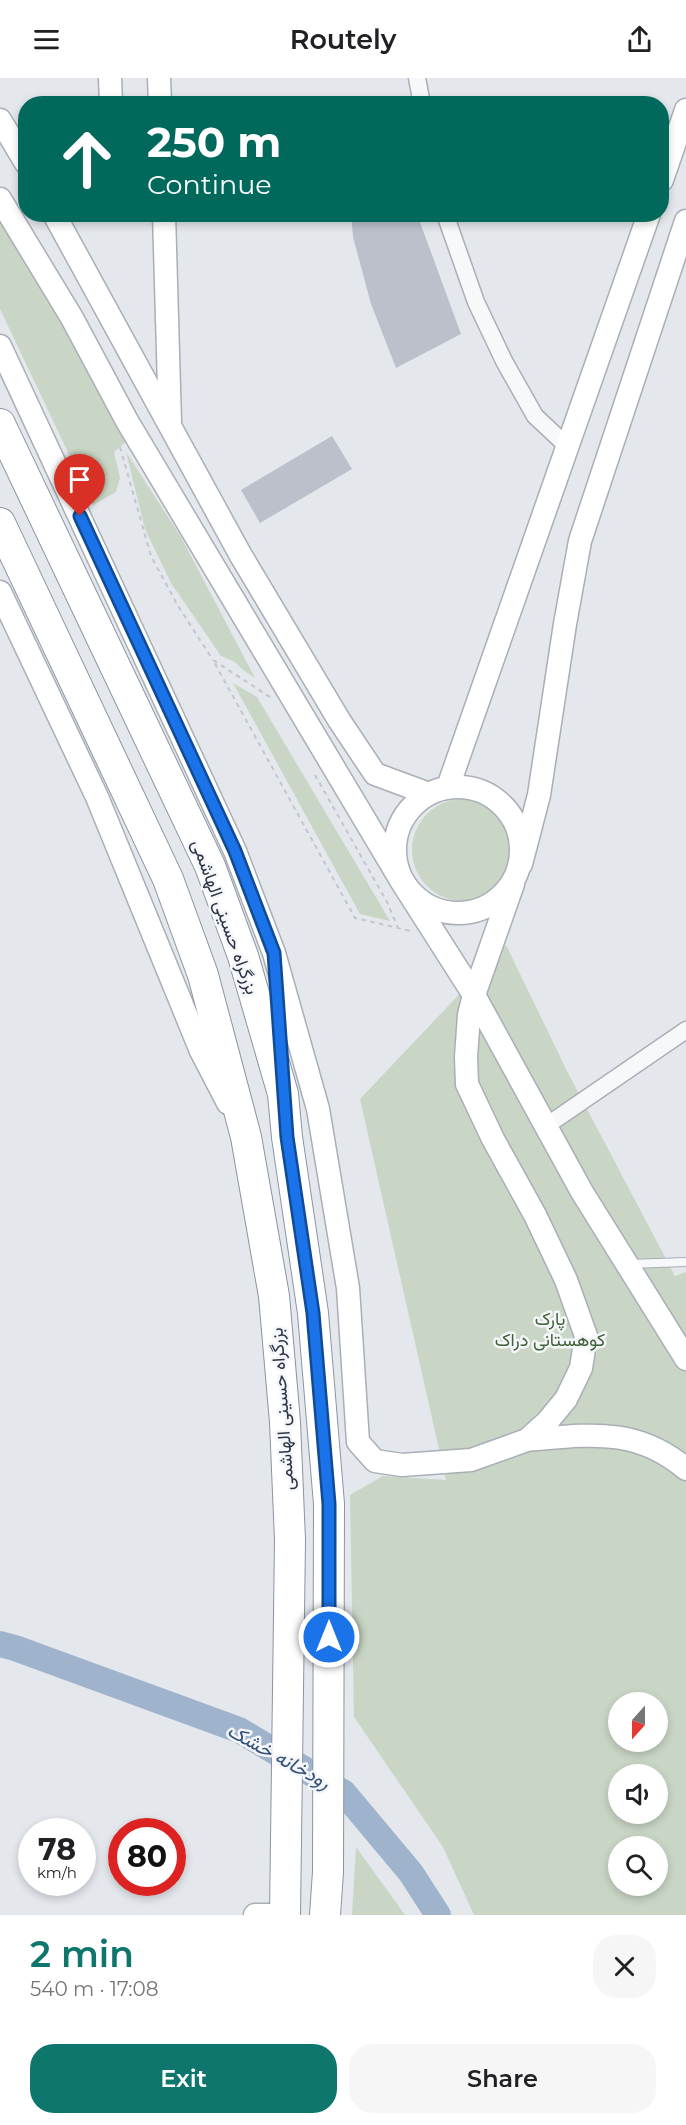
<!DOCTYPE html>
<html lang="en">
<head>
<meta charset="utf-8">
<style>
	body { margin:0; font-family:Montserrat,Vazirmatn,sans-serif; background:#f6f6f6; color:#202124; height:100vh; display:flex; flex-direction:column; font-size:22px; white-space:nowrap }
	* { box-sizing:border-box; margin:0 }
	p { font-size:20px; color:#757577 }
	.icon { flex:none; width:33px; height:33px; fill:none; stroke:currentColor; stroke-width:2; stroke-linecap:round; stroke-linejoin:round }
	.map { position:relative; height:1837px; overflow:hidden }
	.details { display:flex; flex-direction:column; background:#fff; flex:1 }
	.details>* { flex:none }
	.top-card { position:absolute; left:18px; top:18px; width:651px; height:126px; border-radius:24px; box-shadow:0 3px 9px #0003; background:#00695c; color:#fff; overflow:hidden }
	.needle { width:39px; rotate:201deg }
	.controls { position:absolute; left:608px; top:1614px; display:grid; gap:12px }
	.controls a { display:grid; place-items:center; width:60px; height:60px; border-radius:50%; background:#fff; box-shadow:0 3px 9px #0003; font-size:30px }
	.speed { position:absolute; left:18px; top:1740px; display:flex; gap:12px; font-size:30px; font-weight:700; text-align:center }
	.speed>* { display:grid; place-content:center; width:78px; height:78px; border-radius:50%; background:#fff; box-shadow:0 3px 9px #0003; line-height:1 }
	.speed small { font-size:15px; font-weight:400 }
	.speed .limit { border:9px solid #d22; background:#fff; color:#111 }
	.pin { position:absolute; display:grid; place-items:center; width:51px; height:51px; color:#fff; margin:-62px -26px; border-radius:50% 50% 50% 0; rotate:-45deg; box-shadow:0 0 6px #0007 }
	.pin .icon { rotate:45deg }
	.me { position:absolute; width:66px; margin:-33px; rotate:0deg; stroke-linejoin:round; filter:drop-shadow(0 0 4px #0008) }
	.turn { display:flex; align-items:center; gap:21px; height:126px; padding:0 30px; font-size:27px }
	.turn .icon { width:78px; height:78px; stroke-width:2.5 }
	.turn b { display:block; font-size:42px; line-height:51px }
	.round { display:grid; place-items:center; flex:none; width:63px; height:63px; border-radius:24px; background:#f6f6f6 }
	.headline { display:flex; align-items:center; justify-content:space-between; height:102px; padding:0 30px }
	h1 { font-size:36px; font-weight:600; line-height:45px; color:#0f766e }
	.cta { display:flex; gap:12px; margin-top:auto; padding:12px 30px }
	.cta a { flex:1; height:69px; border-radius:24px; background:#0f766e; color:#fff; font-size:24px; font-weight:600; line-height:69px; text-align:center }
	.cta a+a { background:#f6f6f6; color:#202124 }
	header { display:flex; justify-content:space-between; align-items:center; height:78px; padding:0 30px; background:#fff; font-size:27px; font-weight:600 }
	.map>svg:first-child { display:block }
	.green { fill:#c9d6c5; fill-rule:evenodd }
	.lines { fill:none; stroke-linecap:round; stroke-linejoin:round }
	.river { stroke:#9fb4cc; stroke-width:26 }
	.building { fill:#bbc0ca }
	.lane-casing { stroke:#a9aeb7; stroke-width:10 }
	.street-casing { stroke:#a9aeb7; stroke-width:19 }
	.secondary-casing { stroke:#a9aeb7; stroke-width:25 }
	.highway-casing { stroke:#8b94a3; stroke-width:32 }
	.path { stroke:#c2c5cb; stroke-width:2; stroke-dasharray:4.5 4.5; stroke-linecap:butt }
	.lane { stroke:#f7f8fa; stroke-width:8 }
	.street { stroke:#f7f8fa; stroke-width:16 }
	.secondary { stroke:#fff; stroke-width:22 }
	.highway { stroke:#fff; stroke-width:30 }
	.route-casing { stroke:#114b97; stroke-width:15 }
	.route { stroke:#1a73e8; stroke-width:10 }
	.labels { text-anchor:middle; stroke-width:5; stroke-linejoin:round; paint-order:stroke }
	.street-label { font-size:18px; fill:#2b3445; stroke:#f4f6f9 }
	.park-label { font-size:18px; fill:#3f6138; stroke:#f4f6f9 }
	.water-label { font-size:20px; font-style:italic; fill:#34527a; stroke:#f4f6f9 }
</style>
</head>
<body>
<header><svg class="icon" aria-label="menu" viewBox="0 0 24 24"><path d="M4 6h16M4 12h16M4 18h16"/></svg>Routely<svg class="icon" aria-label="share" viewBox="0 0 24 24"><path d="M12 15V3M7 8l5-5 5 5M5 13v7h14v-7"/></svg></header>
<div class="map">
<svg width="686" height="1837" viewBox="0 0 686 1837">
	<rect width="100%" height="100%" fill="#e4e7ec"/>
	<path class="green" d="M0,139L128,362L114,374L120,400L116,414L93,427L0,231Z
		M126,374L181,459L255,600L242,591L235,584L221,578L171,505L145,451Z
		M233,605L257,619L390,843L360,836Z
		M412 772a51 51 0 1 1 102 0a51 51 0 1 1-102 0Z
		M506,867L568,995L675,1198L686,1194V1837H474L443,1769L354,1639L350,1417L383,1398L446,1402L360,1021ZM618,1624H657V1664H618ZM618,1696H657V1736H618ZM618,1768H657V1808H618Z
		M356,1769L405,1837H352Z"/>
	<g class="lines">
		<path class="river" d="M0,1566L15,1570L239,1652L344,1715L411,1795L438,1837"/>
	</g>
	<path class="building" d="M351,136H417L461,256L396,290L371,226L353,159Z
		M332,358L352,391L260,445L241,412Z"/>
	<g class="lines">
		<defs>
			<path id="lane" d="M629,1186L686,1184"/>
			<path id="street" d="M417,0L422,26
				M445,136L476,224L504,283L535,338L568,369
				M546,1048L686,952"/>
			<path id="secondary" d="M110,0L111,26
				M159,0L160,26
				M0,42L26,85
				M662,102L686,32
				M0,121L72,240L127,343L402,804L474,917L582,1114L686,1281
				M54,136L240,476L339,642L375,696L429,716
				M164,136L170,344
				M0,268L235,773L274,875L318,1031L348,1210L358,1364L375,1383L402,1387L471,1382L527,1362L547,1344L566,1321L581,1290L586,1258L566,1202L535,1137L493,1061L467,1006L466,979L469,937L474,917L513,806
				M0,514L97,719L201,973L228,1025
				M395 772a63 63 0 1 1 126 0a63 63 0 1 1-126 0Z
				M448,709L649,136
				M521,786L539,717L565,546L580,463L686,143
				M527,1362C587,1357 636,1348 686,1391
				M255,1837H278"/>
			<path id="highway" d="M0,346L210,788L243,878L283,1016L287,1059L313,1235L329,1426L328,1794L325,1837
				M0,445L168,801L203,897L246,1059L274,1218L285,1344L290,1462L285,1837"/>
		</defs>
		<use href="#lane" class="lane-casing"/>
		<use href="#street" class="street-casing"/>
		<use href="#secondary" class="secondary-casing"/>
		<use href="#highway" class="highway-casing"/>
		<path class="path" d="M120,369L151,478L178,528L213,582
			M270,619L213,582L355,840L411,853
			M315,697L387,824L398,850"/>
		<use href="#lane" class="lane"/>
		<use href="#street" class="street"/>
		<use href="#secondary" class="secondary"/>
		<use href="#highway" class="highway"/>
	</g>
	<g class="lines">
		<defs>
			<path id="route" d="M80,438L235,773L274,875L287,1059L313,1235L329,1426V1559"/>
		</defs>
		<use href="#route" class="route-casing"/>
		<use href="#route" class="route"/>
	</g>
	<g class="labels">
		<g class="street-label">
			<text transform="translate(225 839) rotate(70)" y="6">بزرگراه حسینی الهاشمی</text>
			<text transform="translate(282 1331) rotate(-94)" y="6">بزرگراه حسینی الهاشمی</text>
		</g>
		<g class="park-label">
			<text x="550" y="1247">پارک<tspan x="550" dy="21">کوهستانی دراک</tspan></text>
		</g>
		<g class="water-label">
			<text transform="translate(279 1678) rotate(29)" y="7">رودخانه خشک</text>
		</g>
	</g>
</svg>
<div class="controls">
<a><svg class="needle" viewBox="-14 -14 28 28"><path d="M0-13l5 13h-10z" fill="#e53935"/><path d="M0 13l5-13h-10z" fill="#757577"/></svg></a>
<a><svg class="icon" aria-label="sound" viewBox="0 0 24 24"><path d="M4 9h4l5-4v14l-5-4H4zM17 9q2 3 0 6"/></svg></a>
<a><svg class="icon" aria-label="search" viewBox="0 0 24 24"><circle cx="10" cy="10" r="6"/><path d="M15 15l6 6"/></svg></a>
</div>
<div class="speed"><div>78<small>km/h</small></div><div class="limit">80</div></div>
<div class="pin" style="left:80px;top:438px;background:#d93025"><svg class="icon" aria-label="arrive" viewBox="0 0 24 24"><path d="M6 21V4h12l-3 4 3 4H6"/></svg></div>
<svg class="me" style="left:329px;top:1559px" viewBox="-20 -20 40 40"><circle r="17" fill="#1a73e8" stroke="#fff" stroke-width="3"/><path d="M0-11L8 9 0 5-8 9z" fill="#fff"/></svg>
<div class="top-card">
<div class="turn"><svg class="icon" aria-label="ahead" viewBox="0 0 24 24"><path d="M12 20V5M6 11l6-6 6 6"/></svg><div><b>250 m</b>Continue</div></div>
</div>
</div>
<section class="details">
<div class="headline"><div><h1>2 min</h1><p>540 m · 17:08</p></div><a class="round"><svg class="icon" aria-label="close" viewBox="0 0 24 24"><path d="M6 6l12 12M18 6L6 18"/></svg></a></div>
<div class="cta"><a>Exit</a><a>Share</a></div>
</section>
</body>
</html>
